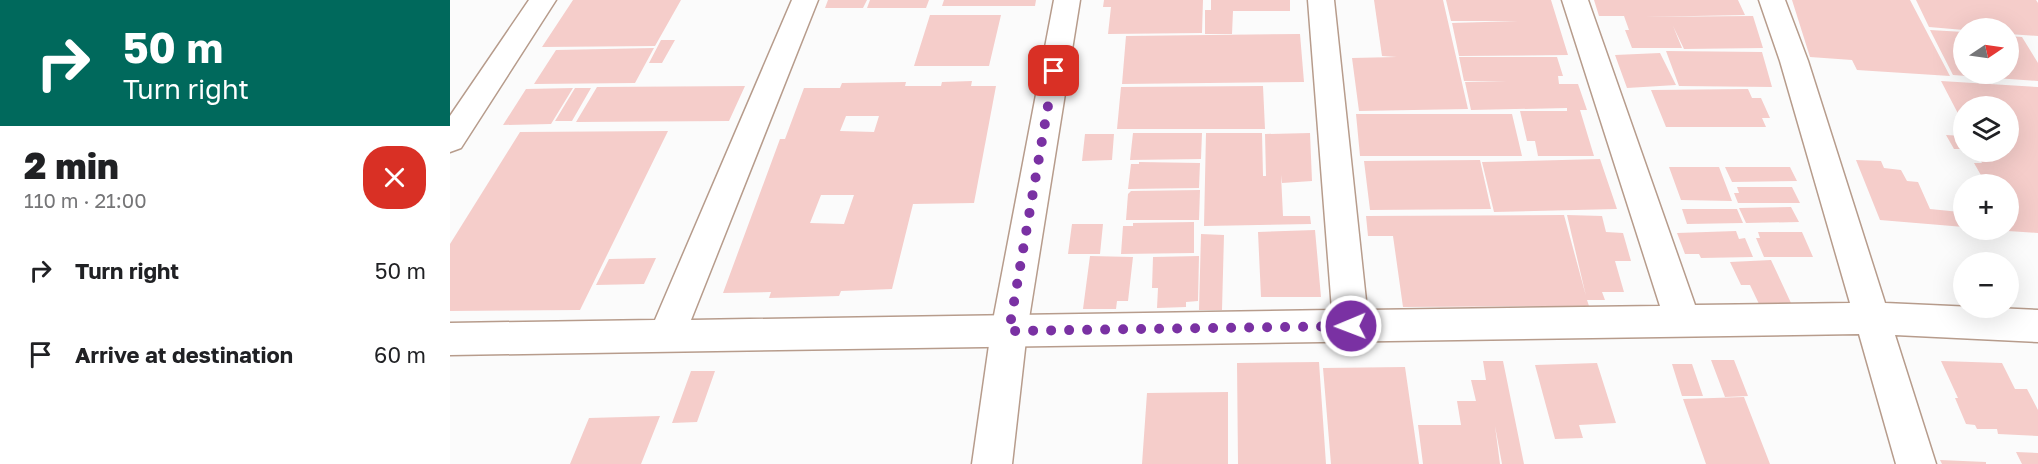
<!DOCTYPE html>
<html lang="en">
<head>
<meta charset="utf-8">
<style>
	body { margin:0; font-family:"Golos Text",sans-serif; background:#f2f2f2; color:#202124; height:100vh; display:flex; flex-direction:column; font-size:22px; white-space:nowrap }
	* { box-sizing:border-box; margin:0 }
	p { font-size:20px; color:#757577 }
	.icon { flex:none; width:33px; height:33px; fill:none; stroke:currentColor; stroke-width:2; stroke-linecap:round; stroke-linejoin:round }
	.map { position:relative; flex:1; overflow:hidden }
	.drawer { display:flex; flex-direction:column; background:#fff; width:450px }
	.drawer>* { flex:none }
	.top-card { background:#00695c; color:#fff; overflow:hidden }
	.needle { width:39px; rotate:77deg }
	.fabs { position:absolute; left:1503px; top:18px; display:grid; gap:12px }
	.fabs a { display:grid; place-items:center; width:66px; height:66px; border-radius:50%; background:#fff; box-shadow:0 6px 24px #0002; font-size:30px }
	.pin { position:absolute; display:grid; place-items:center; width:51px; height:51px; color:#fff; margin:-26px; border-radius:12px; box-shadow:0 3px 9px #0006 }
	.me { position:absolute; width:66px; margin:-33px; rotate:269deg; stroke-linejoin:round; filter:drop-shadow(0 0 4px #0008) }
	.turn { display:flex; align-items:center; gap:21px; height:126px; padding:0 24px; font-size:27px }
	.turn .icon { width:78px; height:78px; stroke-width:2.5 }
	.turn b { display:block; font-size:42px; line-height:51px }
	.round { display:grid; place-items:center; flex:none; width:63px; height:63px; border-radius:24px; background:#f2f2f2 }
	.headline { display:flex; align-items:center; justify-content:space-between; height:102px; padding:0 24px }
	h1 { font-size:36px; font-weight:800; line-height:45px }
	ul { padding:0; list-style:none }
	li { display:flex; align-items:center; gap:18px; height:84px; padding:0 24px }
	li div { flex:1 }
	li b { display:block; font-size:22px }
	li em { font-style:normal }
	main { display:flex; flex:1; min-height:0 }
	.map>svg:first-child { display:block }
	.building { fill:#f5cdca; fill-rule:evenodd }
	.lines { fill:none; stroke-linecap:round; stroke-linejoin:round }
	.minor-casing { stroke:#b79c8c; stroke-width:3 }
	.tertiary-casing { stroke:#b79c8c; stroke-width:3 }
	.minor { fill:#fff; fill-rule:evenodd }
	.tertiary { fill:#fff; fill-rule:evenodd }
	.route { stroke:#7a31a3; stroke-width:10; stroke-dasharray:0 18 }
</style>
</head>
<body>
<main>
<section class="drawer">
<div class="top-card">
<div class="turn"><svg class="icon" aria-label="right" viewBox="0 0 24 24"><path d="M7 20v-9h11M14 6l5 5-5 5"/></svg><div><b>50 m</b>Turn right</div></div>
</div>
<div class="headline"><div><h1>2 min</h1><p>110 m · 21:00</p></div><a class="round" style="background:#d93025;color:#fff"><svg class="icon" aria-label="close" viewBox="0 0 24 24"><path d="M6 6l12 12M18 6L6 18"/></svg></a></div>
<ul>
<li><svg class="icon" aria-label="right" viewBox="0 0 24 24"><path d="M7 20v-9h11M14 6l5 5-5 5"/></svg><div><b>Turn right</b></div><em>50 m</em></li>
<li><svg class="icon" aria-label="arrive" viewBox="0 0 24 24"><path d="M6 21V4h12l-3 4 3 4H6"/></svg><div><b>Arrive at destination</b></div><em>60 m</em></li>
</ul>
</section>
<div class="map">
<svg width="1588" height="464" viewBox="0 0 1588 464">
	<rect width="100%" height="100%" fill="#fbfbfb"/>
	<path class="building" d="M123,0H231L205,46L92,47Z
		M378,0H417L413,8H375Z
		M420,0H479L476,8H417Z
		M494,0H586L585,6H492Z
		M654,0H753L752,33L658,34L661,7H653Z
		M761,0H840V11H783L782,34H755V10H761Z
		M924,0H993L1018,109L909,111L902,58L947,57L932,56Z
		M996,0H1101L1118,55L1009,56L1002,23L1068,21H1001Z
		M1144,0H1288L1295,15L1193,17L1303,16L1313,48L1234,49L1223,26L1232,48H1182L1175,30H1179L1174,16H1149Z
		M1342,0H1460L1500,76L1407,70L1402,60L1360,57Z
		M1466,0H1586L1588,3V36L1558,34V28L1514,30L1479,27Z
		M480,15H551L539,66H464Z
		M1480,30L1514,32V74H1558V36L1572,37L1588,63V81L1503,75Z
		M850,34L854,82L672,84L676,36Z
		M211,40H225L212,63H199Z
		M204,48L185,83L84,84L106,50Z
		M1216,51L1312,52L1322,87L1229,86Z
		M1210,53L1226,85L1177,88L1165,55Z
		M1009,57H1107L1113,76H1108L1109,84H1128L1137,110H1130L1144,156H1088L1085,141H1077L1070,111H1117V108L1021,110L1015,82L1057,81H1014Z
		M522,81L521,86H546L524,203L463,204L442,289L391,291L389,296L319,298L321,292L273,293L330,139H335L354,88H390L392,83L456,82L455,86H491L492,82ZM396,116H429L424,132L390,131ZM371,195H404L394,224L360,223Z
		M1491,81L1588,87V233L1558,231V184H1536L1524,163H1532L1526,152H1558V106H1514V125Z
		M295,86L279,121L126,122L147,87Z
		M813,86L815,129H667L671,87Z
		M123,88L101,124L53,125L76,89Z
		M125,88H141L122,121H105Z
		M1298,89L1302,98H1311L1320,118H1312L1316,127H1216L1201,90Z
		M906,114H1062L1072,156H910Z
		M218,131L130,310L0,311V244L70,132Z
		M683,133H752L751,159L680,160Z
		M756,133H812L813,176H816L815,134L860,133L862,181L832,183L831,175L833,216H860L861,224L754,226Z
		M635,134H664L662,160L632,161Z
		M1496,135L1514,136V149H1504Z
		M1150,159L1167,209L1044,212L1032,162Z
		M1030,160L1041,209L920,210L914,161Z
		M1406,160L1431,161L1434,168L1451,170L1457,181L1468,182L1480,209L1510,212L1514,227L1430,220Z
		M689,162L750,163L749,188L678,189L681,164H689Z
		M1219,167H1269L1282,201L1231,200Z
		M1275,167H1340L1347,181L1282,182Z
		M1287,187H1342L1350,203H1288L1284,193H1289Z
		M750,190L749,220H676L678,194L681,191Z
		M1341,207L1349,222L1296,223L1289,208Z
		M1232,209H1287L1293,223L1237,224Z
		M1114,215L1136,296L1117,215L1152,216L1156,232L1173,233L1181,261H1165L1174,292H1152L1155,300H1137L1139,306L953,307L943,236H918L916,216Z
		M744,222V253L671,254L673,226H683V223Z
		M622,224H653L650,254H618Z
		M865,230L871,297H811L808,232Z
		M1286,231L1289,239L1295,238L1303,257L1251,258L1249,254H1235L1227,233Z
		M1308,232H1352L1363,257H1314L1306,238H1310Z
		M751,234L774,235L772,310H749Z
		M640,256L683,257L678,301H667L666,309H633Z
		M749,256L748,301L736,302V307L707,308L708,288H702L703,257Z
		M206,258L194,284L146,285L159,259Z
		M1321,260L1341,303L1309,304L1300,285H1291L1280,262Z
		M1261,360H1284L1298,396L1275,397Z
		M1033,361H1053L1074,464H1052L1045,426L1050,464H973L968,425H1011L1007,401H1026L1021,380H1036Z
		M1491,361L1552,363L1565,389H1577L1588,410V436L1548,434L1547,429H1527L1525,425L1516,424L1505,398H1508Z
		M869,362L876,464H788L787,363Z
		M1147,363L1166,423L1129,425L1133,438L1105,439L1085,365Z
		M1222,364H1242L1253,396H1232Z
		M955,367L969,464H881L873,368Z
		M241,371H265L247,422L222,423Z
		M778,392V464H692L697,393Z
		M1294,397L1320,464H1256L1233,399Z
		M210,416L191,464H120L139,418Z
		M1566,452L1588,453V464H1572Z
		M1490,460L1536,462V464H1492Z"/>
	<g class="lines">
		<defs>
			<path id="minor" d="M79,0H106L11,148L0,152V116Z
				M342,0H368L241,320L882,310L858,0H884L917,310L1210,306L1112,0H1138L1245,305L1400,303L1330,61L1309,0H1335L1358,61L1435,303L1588,310V342L1445,335L1486,464H1446L1409,334L0,355V323L205,320Z"/>
			<path id="tertiary" d="M604,0H630L577,331L562,464H522L541,331Z"/>
		</defs>
		<use href="#minor" class="minor-casing"/>
		<use href="#tertiary" class="tertiary-casing"/>
		<use href="#minor" class="minor"/>
		<use href="#tertiary" class="tertiary"/>
	</g>
	<g class="lines">
		<path class="route" d="M604,71L559,331L901,326"/>
	</g>
</svg>
<div class="fabs">
<a><svg class="needle" viewBox="-14 -14 28 28"><path d="M0-13l5 13h-10z" fill="#e53935"/><path d="M0 13l5-13h-10z" fill="#757577"/></svg></a>
<a><svg class="icon" aria-label="layers" viewBox="0 0 24 24"><path d="M12 4l9 5-9 5-9-5zM3 14l9 5 9-5"/></svg></a>
<a>+</a>
<a>−</a>
</div>
<div class="pin" style="left:604px;top:71px;background:#d93025"><svg class="icon" aria-label="arrive" viewBox="0 0 24 24"><path d="M6 21V4h12l-3 4 3 4H6"/></svg></div>
<svg class="me" style="left:901px;top:326px" viewBox="-20 -20 40 40"><circle r="17" fill="#7a31a3" stroke="#fff" stroke-width="3"/><path d="M0-11L8 9 0 5-8 9z" fill="#fff"/></svg>
</div>
</main>
</body>
</html>
